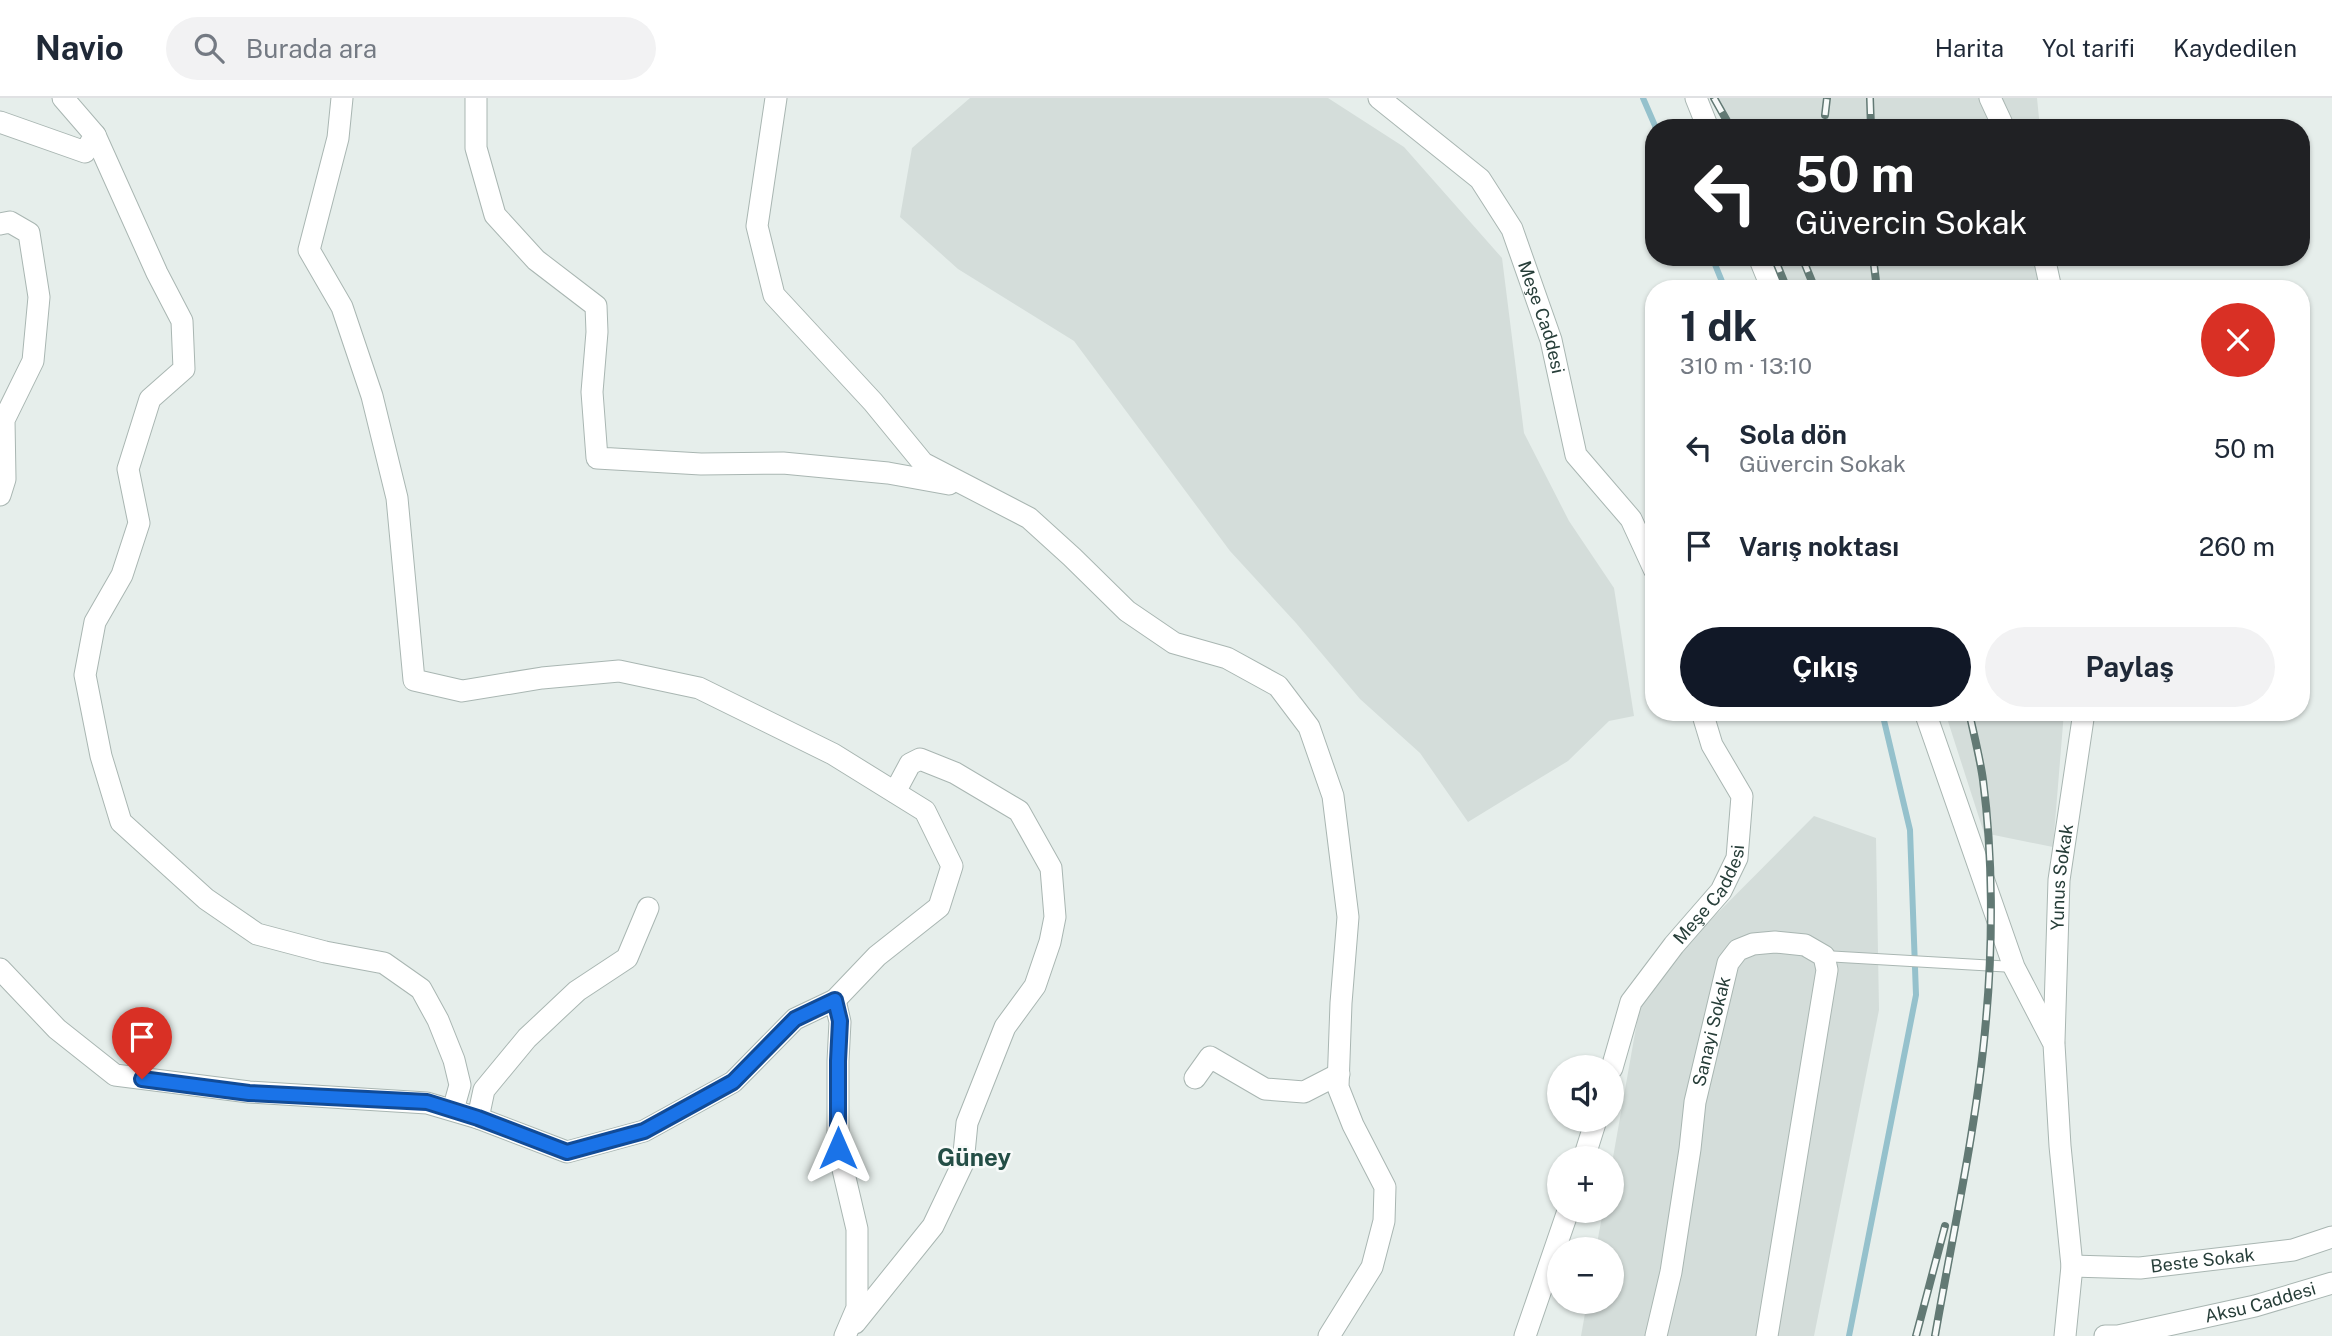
<!DOCTYPE html>
<html lang="tr">
<head>
<meta charset="utf-8">
<style>
	body { margin:0; font-family:"Public Sans",sans-serif; background:#f2f2f3; color:#1f2937; height:100vh; display:flex; flex-direction:column; font-size:26px; white-space:nowrap }
	* { box-sizing:border-box; margin:0 }
	p { font-size:23px; color:#747a83 }
	.icon { flex:none; width:38px; height:38px; fill:none; stroke:currentColor; stroke-width:2; stroke-linecap:round; stroke-linejoin:round }
	.map { position:relative; flex:1; overflow:hidden }
	.drawer { position:absolute; left:1645px; top:182px; width:665px; height:441px; display:flex; flex-direction:column; background:#fff; border-radius:28px; box-shadow:0 2px 5px #0004 }
	.drawer>* { flex:none }
	.hud { position:absolute; left:1645px; top:21px; width:665px; height:147px; border-radius:28px; box-shadow:0 2px 5px #0004; background:#202124; color:#fff; overflow:hidden }
	.controls { position:absolute; left:1547px; top:957px; display:grid; gap:14px }
	.controls a { display:grid; place-items:center; width:77px; height:77px; border-radius:50%; background:#fff; box-shadow:0 2px 5px #0004; font-size:35px }
	.pin { position:absolute; display:grid; place-items:center; width:60px; height:60px; color:#fff; margin:-72px -30px; border-radius:50% 50% 50% 0; rotate:-45deg; box-shadow:0 0 7px #0007 }
	.pin .icon { rotate:45deg }
	.me { position:absolute; width:77px; margin:-38px; rotate:0deg; stroke-linejoin:round; filter:drop-shadow(0 0 5px #0008) }
	.turn { display:flex; align-items:center; gap:24px; height:147px; padding:0 35px; font-size:32px }
	.turn .icon { width:91px; height:91px; stroke-width:2.5 }
	.turn b { display:block; font-size:49px; line-height:60px }
	.round { display:grid; place-items:center; flex:none; width:74px; height:74px; border-radius:37px; background:#f2f2f3 }
	.summary { display:flex; align-items:center; justify-content:space-between; height:119px; padding:0 35px }
	h1 { font-size:42px; font-weight:700; line-height:52px }
	.action { display:flex; gap:14px; margin-top:auto; padding:14px 35px }
	.action a { flex:1; height:80px; border-radius:42px; background:#111827; color:#fff; font-size:28px; font-weight:700; line-height:80px; text-align:center }
	.action a+a { background:#f2f2f3; color:#1f2937 }
	ul { padding:0; list-style:none }
	li { display:flex; align-items:center; gap:21px; height:98px; padding:0 35px }
	li div { flex:1 }
	li b { display:block; font-size:26px }
	li em { font-style:normal }
	header { display:flex; align-items:center; gap:42px; box-sizing:border-box; height:98px; padding:0 35px; background:#fff; border-bottom:2px solid #e0e1e3 }
	header strong { font-size:33px }
	nav { display:flex; gap:38px; margin-inline-start:auto; font-size:24px }
	.search { width:490px; height:63px; background:#f2f2f3; display:flex; align-items:center; gap:18px; box-sizing:border-box; padding:0 24px; border-radius:38px; color:#747a83; font-size:26px }
	.map>svg:first-child { display:block }
	.built { fill:#d4ddda }
	.lines { fill:none; stroke-linecap:round; stroke-linejoin:round }
	.stream { stroke:#95c1cc; stroke-width:6 }
	.service-casing { stroke:#a9b6b2; stroke-width:12 }
	.minor-casing { stroke:#a9b6b2; stroke-width:23 }
	.service { stroke:#fff; stroke-width:10 }
	.minor { stroke:#fff; stroke-width:21 }
	.rail-casing { stroke:#627974; stroke-width:8 }
	.rail { stroke:#f7faf9; stroke-width:5; stroke-dasharray:16; stroke-linecap:butt }
	.route-casing { stroke:#114b97; stroke-width:18 }
	.route { stroke:#1a73e8; stroke-width:12 }
	.labels { text-anchor:middle; stroke-width:5; stroke-linejoin:round; paint-order:stroke }
	.street-label { font-size:18px; fill:#273e39; stroke:#f7faf9 }
	.district-label { font-size:24px; font-weight:bold; fill:#244e46; stroke:#f7faf9 }
</style>
</head>
<body>
<header>
<strong>Navio</strong>
<div class="search"><svg class="icon" aria-label="search" viewBox="0 0 24 24"><circle cx="10" cy="10" r="6"/><path d="M15 15l6 6"/></svg>Burada ara</div>
<nav><a>Harita</a><a>Yol tarifi</a><a>Kaydedilen</a></nav>
</header>
<div class="map">
<svg width="2332" height="1238" viewBox="0 0 2332 1238">
	<rect width="100%" height="100%" fill="#e6eeeb"/>
	<path class="built" d="M970,0H1328L1404,49L1502,160L1524,335L1569,423L1614,490L1634,618L1609,623L1568,663L1468,724L1420,655L1360,601L1296,525L1230,453L1074,243L958,171L900,119L912,50Z
		M1715,0H2037L2040,30H1726Z
		M1776,159H2051L2053,191H1788Z
		M1945,614H2064L2053,749L1984,735Z
		M1814,718L1876,740L1879,912L1814,1238H1581L1587,1204H1612V1152L1596,1151L1603,1113H1612V1065L1643,890Z"/>
	<g class="lines">
		<path class="stream" d="M1643,0L1656,30
			M1712,159L1725,191
			M1849,1238L1916,897L1910,732L1882,614"/>
		<defs>
			<path id="service" d="M1824,858L2014,869"/>
			<g id="minor">
				<path d="M342,0L338,40L309,152L342,209L372,298L397,400L414,582L462,593L542,580L619,573L699,590L833,656L925,713L952,768L939,809L877,858L835,902"/>
				<path d="M476,0V50L495,117L536,162L596,208L597,234L592,294L597,360L701,366L783,365L888,375L949,386"/>
				<path d="M776,0L757,128L774,197L873,304L923,365L1029,420L1072,459L1127,513L1174,545L1227,560L1278,588L1309,629L1333,698L1348,819L1341,905L1338,989L1353,1027L1385,1089L1384,1123L1372,1169L1329,1238"/>
				<path id="s1" d="M1379,0L1480,81L1512,131L1551,242L1576,357L1631,421L1654,471"/>
				<path d="M1696,0L1708,30"/>
				<path d="M1990,0L2004,30"/>
				<path d="M0,24L85,54L95,37L63,0"/>
				<path d="M95,37L157,175L182,223L184,271L150,301L128,371L139,425L122,477L95,524L85,577L101,658L121,724L206,801L257,836L325,854L384,865L421,891L438,922L454,962L460,987L453,1012"/>
				<path d="M0,126L10,124L29,135L39,199L33,263L4,322L5,381L0,397"/>
				<path d="M1759,159L1772,191"/>
				<path d="M2044,159L2051,191"/>
				<path d="M1925,614L2014,869L2054,946L2060,1048L2072,1168L2065,1238"/>
				<path d="M0,871L57,931L115,977L249,994L427,1005L478,1020L567,1054L644,1033L733,984L795,921L835,902L840,924L838,963V1050L857,1131V1210L845,1238"/>
				<path id="s2" d="M2054,943L2059,782L2084,614"/>
				<path id="s3" d="M1612,970L1631,904L1674,847L1721,793L1737,760L1742,698L1712,647L1702,614"/>
				<path d="M1195,980L1210,959L1265,991L1304,994L1339,976"/>
				<path d="M478,1020L484,992L527,940L577,893L627,860L648,810"/>
				<path d="M1584,1060L1596,1022"/>
				<path id="s4" d="M2072,1168L2140,1170L2293,1152L2332,1139"/>
				<path d="M855,1225L933,1128L963,1065L967,1025L1005,929L1035,888L1050,844L1055,819L1051,770L1019,713L955,675L920,661L910,666L895,694"/>
				<path d="M1525,1238L1568,1113"/>
				<path id="s5" d="M1656,1238L1671,1174L1690,1051L1695,1004L1728,865L1738,852L1753,846L1775,844L1805,847L1824,858L1827,872L1767,1238"/>
				<path id="s6" d="M2105,1238H2118L2255,1208L2332,1185"/>
			</g>
		</defs>
		<use href="#service" class="service-casing"/>
		<use href="#minor" class="minor-casing"/>
		<use href="#service" class="service"/>
		<use href="#minor" class="minor"/>
		<defs>
			<path id="rail" d="M1714,0L1731,30
				M1870,0L1871,30
				M1825,17L1827,0
				M1774,159L1787,191
				M1802,159L1815,191
				M1873,159L1877,191
				M1916,1238L1945,1128
				M1935,1238C1953,1134 1977,1027 1986,922C1993,846 1993,758 1983,682C1980,660 1974,637 1969,614"/>
		</defs>
		<use href="#rail" class="rail-casing"/>
		<use href="#rail" class="rail"/>
	</g>
	<g class="lines">
		<defs>
			<path id="route" d="M142,981L249,995L427,1004L478,1020L567,1054L644,1033L733,984L795,921L835,902L840,923L838,963V1050"/>
		</defs>
		<use href="#route" class="route-casing"/>
		<use href="#route" class="route"/>
	</g>
	<g class="labels">
		<g class="street-label">
			<text dy="6" stroke="none"><textPath href="#s1" startOffset="282">Meşe Caddesi</textPath></text>
			<text dy="6" stroke="none"><textPath href="#s2" startOffset="164">Yunus Sokak</textPath></text>
			<text dy="6" stroke="none"><textPath href="#s3" startOffset="203">Meşe Caddesi</textPath></text>
			<text dy="6" stroke="none"><textPath href="#s5" startOffset="310">Sanayi Sokak</textPath></text>
			<text dy="6" stroke="none"><textPath href="#s4" startOffset="131">Beste Sokak</textPath></text>
			<text dy="6" stroke="none"><textPath href="#s6" startOffset="159">Aksu Caddesi</textPath></text>
		</g>
		<g class="district-label">
			<text x="974" y="1068">Güney</text>
		</g>
	</g>
</svg>
<div class="controls">
<a><svg class="icon" aria-label="sound" viewBox="0 0 24 24"><path d="M4 9h4l5-4v14l-5-4H4zM17 9q2 3 0 6"/></svg></a>
<a>+</a>
<a>−</a>
</div>
<div class="pin" style="left:142px;top:981px;background:#d93025"><svg class="icon" aria-label="arrive" viewBox="0 0 24 24"><path d="M6 21V4h12l-3 4 3 4H6"/></svg></div>
<svg class="me" style="left:838px;top:1050px" viewBox="-20 -20 40 40"><path d="M0-17L14 15 0 8-14 15z" fill="#1a73e8" stroke="#fff" stroke-width="4"/></svg>
<div class="hud">
<div class="turn"><svg class="icon" aria-label="left" viewBox="0 0 24 24"><path d="M17 20v-9H6M10 6l-5 5 5 5"/></svg><div><b>50 m</b>Güvercin Sokak</div></div>
</div>
<section class="drawer">
<div class="summary"><div><h1>1 dk</h1><p>310 m · 13:10</p></div><a class="round" style="background:#d93025;color:#fff"><svg class="icon" aria-label="close" viewBox="0 0 24 24"><path d="M6 6l12 12M18 6L6 18"/></svg></a></div>
<ul>
<li><svg class="icon" aria-label="left" viewBox="0 0 24 24"><path d="M17 20v-9H6M10 6l-5 5 5 5"/></svg><div><b>Sola dön</b><p>Güvercin Sokak</p></div><em>50 m</em></li>
<li><svg class="icon" aria-label="arrive" viewBox="0 0 24 24"><path d="M6 21V4h12l-3 4 3 4H6"/></svg><div><b>Varış noktası</b></div><em>260 m</em></li>
</ul>
<div class="action"><a>Çıkış</a><a>Paylaş</a></div>
</section>
</div>
</body>
</html>
